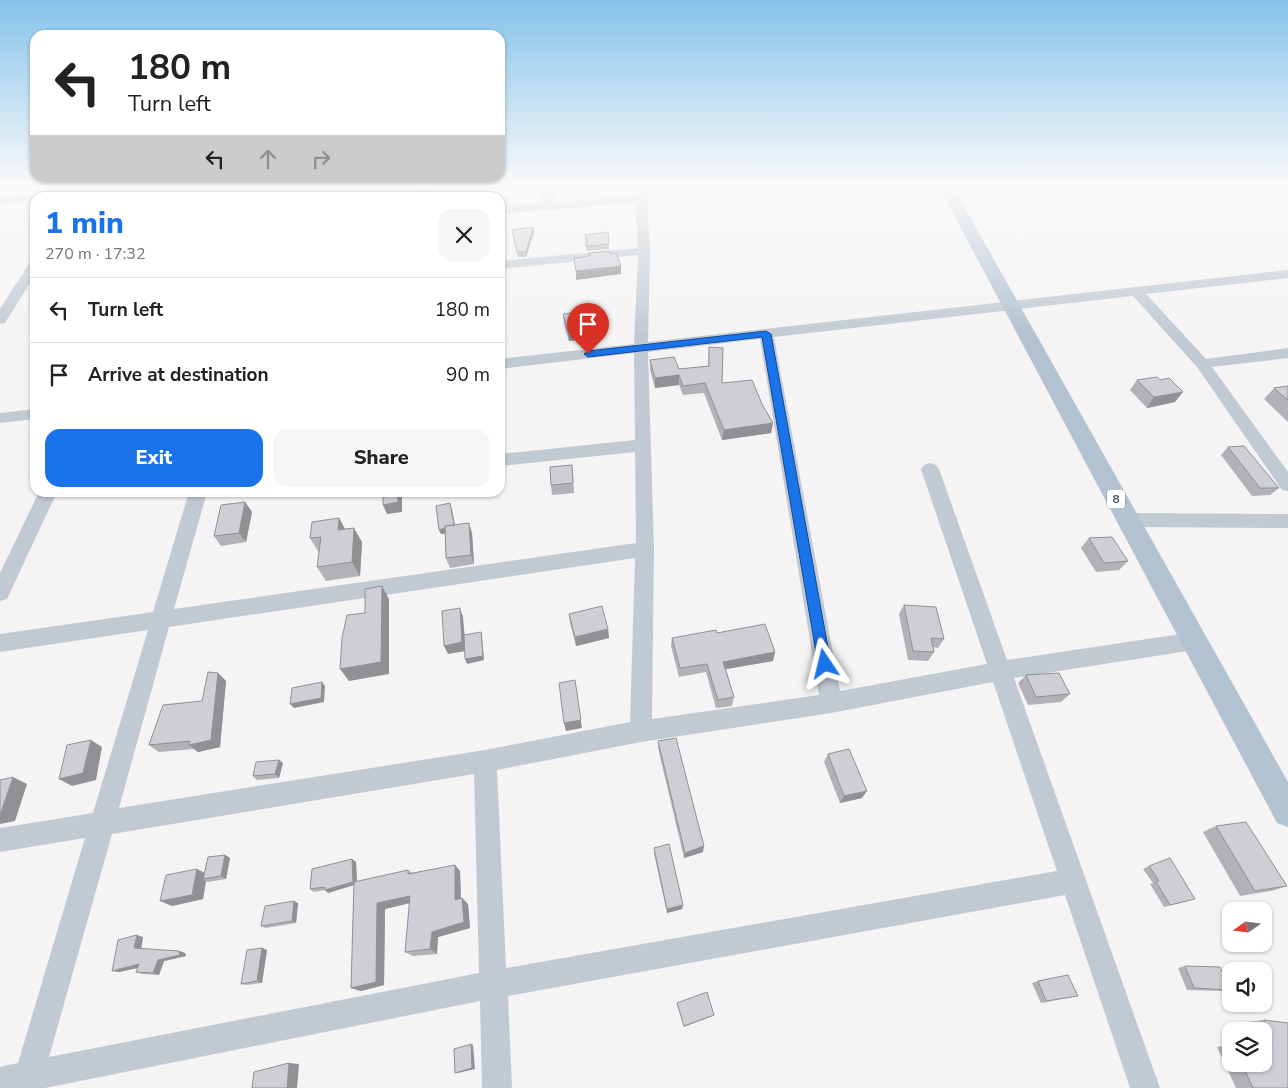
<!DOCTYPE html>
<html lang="en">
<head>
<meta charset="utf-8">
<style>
	body { margin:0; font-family:"Nunito Sans",sans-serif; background:#f6f6f6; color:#222; height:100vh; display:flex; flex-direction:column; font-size:19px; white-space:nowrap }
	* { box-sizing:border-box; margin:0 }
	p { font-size:16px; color:#767676 }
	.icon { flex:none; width:28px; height:28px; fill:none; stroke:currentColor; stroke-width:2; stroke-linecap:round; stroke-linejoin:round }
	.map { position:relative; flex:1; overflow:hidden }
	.details { position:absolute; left:30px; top:192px; width:475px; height:305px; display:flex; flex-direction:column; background:#fff; border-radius:15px; box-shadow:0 1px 4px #0004 }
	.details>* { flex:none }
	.guide { position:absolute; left:30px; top:30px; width:475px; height:152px; border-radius:15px; box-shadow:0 1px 4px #0004; background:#fff; color:#222; overflow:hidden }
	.needle { width:32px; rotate:256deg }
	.controls { position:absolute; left:1222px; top:902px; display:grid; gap:10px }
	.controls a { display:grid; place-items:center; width:50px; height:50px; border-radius:10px; background:#fff; box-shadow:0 1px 4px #0004; font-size:25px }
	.pin { position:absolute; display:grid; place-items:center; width:42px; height:42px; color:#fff; margin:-51px -21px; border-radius:50% 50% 50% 0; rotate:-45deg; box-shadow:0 0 5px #0007 }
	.pin .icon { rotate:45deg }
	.me { position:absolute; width:55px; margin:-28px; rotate:350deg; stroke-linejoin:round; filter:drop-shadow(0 0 4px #0008) }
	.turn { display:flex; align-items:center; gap:18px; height:105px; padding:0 15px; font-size:22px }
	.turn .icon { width:65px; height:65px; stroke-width:2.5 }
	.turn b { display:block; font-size:35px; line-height:42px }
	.lanes { display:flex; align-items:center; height:48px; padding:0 15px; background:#0003; justify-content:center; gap:25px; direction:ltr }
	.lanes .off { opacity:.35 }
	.round { display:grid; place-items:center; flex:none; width:52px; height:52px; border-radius:15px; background:#f6f6f6 }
	.overview { display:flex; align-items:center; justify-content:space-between; height:85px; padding:0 15px }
	h1 { font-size:30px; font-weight:800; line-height:38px; color:#1a73e8 }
	.button { display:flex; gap:10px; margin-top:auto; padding:10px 15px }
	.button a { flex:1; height:58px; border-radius:15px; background:#1a73e8; color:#fff; font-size:20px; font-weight:800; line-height:58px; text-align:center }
	.button a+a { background:#f6f6f6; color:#222 }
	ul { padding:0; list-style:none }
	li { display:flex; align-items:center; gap:15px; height:65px; padding:0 15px; border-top:1px solid #e0e0e0 }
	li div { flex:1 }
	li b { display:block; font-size:19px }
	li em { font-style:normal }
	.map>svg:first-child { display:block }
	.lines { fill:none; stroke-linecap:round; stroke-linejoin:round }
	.minor { fill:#c1cad2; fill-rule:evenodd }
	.major { fill:#b3c2d1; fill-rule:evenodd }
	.wall { fill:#b0b2b7 }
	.shaded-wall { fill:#909195 }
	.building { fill:#cdcfd5; stroke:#909195 }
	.route { fill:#1a73e8; stroke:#114b97 }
	.labels { text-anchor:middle; stroke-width:4; stroke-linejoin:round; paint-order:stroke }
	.shield { fill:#fff; stroke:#808990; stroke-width:1 }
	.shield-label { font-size:12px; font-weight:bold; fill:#4a5661 }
</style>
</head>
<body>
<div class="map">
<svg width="1288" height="1088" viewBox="0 0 1288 1088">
	<rect width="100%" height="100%" fill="#f5f3f3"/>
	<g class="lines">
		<path class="minor" d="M244,185L238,188L193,191L187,188L192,185Z
			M380,185H392L391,198H379Z
			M543,185H555L553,202L635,196L634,185H646L650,251L648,342L1288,270V278L1146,294L1206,359L1288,348V358L1212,367L1288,472V491L1282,490L1197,367L1133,296L774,337L840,691L987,664L921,469L924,465L930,463L936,465L939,469L1007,660L1194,632L1201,635L1204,641L1201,647L1194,650L1014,678L1160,1088H1130L1065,895L508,996L512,1088H482L480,1001L45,1088H0V1067L18,1063L85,838L0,852V828L93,813L148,630L0,652V634L153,612L189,492H207L174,609L636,543L635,452L500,466V454L635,440L634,353L500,369V359L634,344L638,255L500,269V261L638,248L635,203L500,214V206L541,203ZM760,339L819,695L652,719L654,549L648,352ZM635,558L630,722L485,750L119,808L169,627ZM993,682L1057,871L506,968L497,770L641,742L831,713ZM474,774L479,973L49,1057L112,834Z
			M82,191L86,192L88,194L86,196L35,198V201L0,203V197Z
			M35,261V275L5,323L0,324V309L30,262Z
			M35,409V419L0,423V413Z
			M39,492H57L7,599L0,601V573Z
			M1128,513L1288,514V528L1128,527L1122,525L1119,520L1122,515Z"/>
		<path class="major" d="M938,185H952L1288,782V827L1277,823Z"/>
	</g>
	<path class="wall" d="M533,227L534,232L526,257H518L512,230Z
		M608,232L609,249L587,251L585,243H586L585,235Z
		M563,314L592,328L593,338L569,341L564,324Z
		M709,347L722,383L763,406L773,423L771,433L722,440L704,393L683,395L679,385L655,388L650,370V360L679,369L708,366Z
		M1137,380L1175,402L1147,408L1130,390Z
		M1288,386V422L1264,399L1274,388Z
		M1228,447L1279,488L1270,495L1252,496L1221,455Z
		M573,475L574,493L552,495L551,485Z
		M245,502L252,512L246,542L221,546L214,536Z
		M452,508L455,525L472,533L474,564L450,568L446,558L445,534H441L439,530Z
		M339,518L345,529L362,542L360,576L326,581L317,567L319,553L310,538Z
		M1089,538L1128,561L1119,570L1096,572L1081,548Z
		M904,605L944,639L938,648L933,647L934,652L928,661L908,660L899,614Z
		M569,614L608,629L609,638L576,646L570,623Z
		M717,633L775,652L773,661L726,669L734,697L732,706L716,708L706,672L679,677L671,646L672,638Z
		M218,673L226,681L220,747L198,752L194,749L159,752L149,745L202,701Z
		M1026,675L1070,694L1061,702L1028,705L1018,683Z
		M658,741L703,852L684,858L658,748Z
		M828,754L862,798L840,803L824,762Z
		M283,763L279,778L257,780L253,776Z
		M1216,826L1287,886L1271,891L1240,896L1203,832Z
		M654,848L683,905L682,909L667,913L654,854Z
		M225,855L230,858L226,879L208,882L206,881L203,899L172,906L205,873Z
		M352,859L356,862L357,882L408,870L412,873L455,865L460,871L461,899L462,898L468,904L470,928L438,937L437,954L413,956L405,952L410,903L385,909L384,985L361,991L351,988L354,885L328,893L325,890L314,892L310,889Z
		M1149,866L1188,901L1164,907L1150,884L1153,883L1143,869Z
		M298,903L296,923L266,928L261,926Z
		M143,937L141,949L179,951L185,953L186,956L164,961L159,975L142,974L136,972L138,968L119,972L112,971Z
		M262,948L267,950L262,983L246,985L241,984Z
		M1185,966L1230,990L1222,991L1187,990L1178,968Z
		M1038,981L1078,996L1041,1003L1032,983Z
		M677,1003L713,1016L684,1027L677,1004Z
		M1264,1020L1288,1023V1088H1236L1217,1047L1231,1045V1064H1264V1031H1251L1248,1022Z"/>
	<path class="shaded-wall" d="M296,185H300L298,198H293Z
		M414,185H435L436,191L416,193V198H389L388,197Z
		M267,195L268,198H259L258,196Z
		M533,227L534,232L526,257V252Z
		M621,266V274L576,280V271Z
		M592,328L593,338L569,341L568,331Z
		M679,375V385L655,388V378Z
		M1183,392L1175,402L1147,408L1154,397Z
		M773,423L771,433L722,440L724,430Z
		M398,492H402V512L387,514L383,505Z
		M245,502L252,512L246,542L239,533Z
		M450,503L456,531L441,534L439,530Z
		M339,518L347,533L338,530Z
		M469,523L472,533L474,564L471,555Z
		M354,528L362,542L360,576L352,562Z
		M382,586L389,599V674L349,681L340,669Z
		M460,608L463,617L466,651L448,654L444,646Z
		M608,629L609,638L576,646L575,637Z
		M481,632L482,637L484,660L467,664L465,659Z
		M775,652L773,661L721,670L723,662Z
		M218,673L226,681L220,747L198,752L189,745Z
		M575,680L582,728L566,731L564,723Z
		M322,682L325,686L324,702L294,708L290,704Z
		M91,740L102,747L96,780L72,786L59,779Z
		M279,760L283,763L279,778L275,774Z
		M13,777L27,784L15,821L0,824V815Z
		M867,791L862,798L840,803L844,796Z
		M704,846L703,852L684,858L685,853Z
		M225,855L230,858L226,879L221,876Z
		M352,859L356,862L357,884L328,893L325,890Z
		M455,865L460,871L461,906L455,900Z
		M197,869L207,874L203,879L206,881L203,899L172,906L160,901Z
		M410,896L418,901L385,909L384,985L361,991L351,988L377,903Z
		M462,898L468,904L470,928L438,937L437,954L430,949L432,932Z
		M294,901L298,903L296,923L292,921Z
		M683,905L682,909L667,913V909Z
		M137,935L143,937L141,950L134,948Z
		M262,948L267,950L262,983L257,981Z
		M179,951L185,953L186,956L164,961L159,975L153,973L158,960Z
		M139,964L146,966L119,972L112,971Z
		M471,1044L473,1045L475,1069L458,1073H455Z
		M289,1063L299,1064L297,1088H287Z"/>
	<path class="building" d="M261,185H296L293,198H266L267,195L258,196Z
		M390,185H415H414V194L388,197Z
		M458,185H475L477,198H460Z
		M533,227L526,252H517L512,230Z
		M608,232L609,244L586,246L585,243H588L585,235Z
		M610,251V254L616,253L621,266L576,271L574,258L590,256L589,253Z
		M587,311L592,328L568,331L563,314Z
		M709,347L723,348L722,383L752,380L763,406L773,423L724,430L705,383L683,386L679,375L655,378L650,360L674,357L679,369L709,366Z
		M1157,377L1160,380L1169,378L1183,392L1154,397L1137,380Z
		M1288,386V400L1274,388Z
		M1244,446L1279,488H1260L1228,447Z
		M572,465L573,483L551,485L550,467Z
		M383,492H398V502L383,505Z
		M245,502L239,533L214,536L221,505Z
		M450,503L454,525L445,526V528L439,530L436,506Z
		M339,518L338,530L354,528L352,562L317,567L321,537L310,538L312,522Z
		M469,523L471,555L446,558L445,526Z
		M1112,537L1128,561L1104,563L1089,538Z
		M382,586L381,662L340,669L342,638L347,615L365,613V589Z
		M904,605L936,607L944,639L931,638L934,652L913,651Z
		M602,606L608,629L575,637L569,614Z
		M460,608L462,642L444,646L442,611Z
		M765,624L775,652L723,662L734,697L718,700L707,664L680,668L672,638L716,630L717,633Z
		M481,632L483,656L465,659L464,635Z
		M208,672L218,673L211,740L189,745L190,741L149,745L163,705L202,701Z
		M1059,673L1070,694L1036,697L1026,675Z
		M575,680L581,720L564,723L559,683Z
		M322,682L321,698L290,704L292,688Z
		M676,738L704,846L685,853L658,741Z
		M91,740L83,773L59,779L67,745Z
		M849,749L867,791L844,796L828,754Z
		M279,760L275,774L253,776L256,762Z
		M13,777L0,815V780Z
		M1246,822L1287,886L1255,891L1216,826Z
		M669,844L683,905L667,909L654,848Z
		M225,855L221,876L203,879L208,857Z
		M1170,858L1195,899L1170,905L1156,882L1159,881L1149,866Z
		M352,859L353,882L325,890V887L310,889L312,869Z
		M455,865V900L462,898L464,922L432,932L430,949L405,952L410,896L377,903L376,982L351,988L354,882L408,870V874Z
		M197,869L192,895L160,901L166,875Z
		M294,901L292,921L261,926L265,906Z
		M137,935L134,948L179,951L180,955L158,960L153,973L136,972L139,964L112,971L118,940Z
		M262,948L257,981L241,984L247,950Z
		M1185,966L1220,967L1230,990L1194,988Z
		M1068,975L1078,996L1046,1001L1038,981Z
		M707,992L714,1015L684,1026L677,1003Z
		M1264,1020L1288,1023V1088H1253L1242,1064H1264V1042L1272,1041Z
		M471,1044L472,1068L455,1073L454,1049Z
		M289,1063L287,1088H252L254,1072Z"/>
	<linearGradient id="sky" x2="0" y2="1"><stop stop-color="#85c3ea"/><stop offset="0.55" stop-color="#fafafa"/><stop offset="1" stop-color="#fafafa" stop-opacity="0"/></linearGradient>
	<rect width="1288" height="337" fill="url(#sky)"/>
	<path class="route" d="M766,331L771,334L831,664L829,668L825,670L820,668L818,664L762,337L588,357L584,354L588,351Z"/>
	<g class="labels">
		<rect class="shield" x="1107" y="489.5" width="18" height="19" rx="4"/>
		<g class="shield-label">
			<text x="1116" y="503">8</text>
		</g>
	</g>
</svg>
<div class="controls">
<a><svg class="needle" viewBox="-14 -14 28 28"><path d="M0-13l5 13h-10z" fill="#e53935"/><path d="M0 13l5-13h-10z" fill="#767676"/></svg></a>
<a><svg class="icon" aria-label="sound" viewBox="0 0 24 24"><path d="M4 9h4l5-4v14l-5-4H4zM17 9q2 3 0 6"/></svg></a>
<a><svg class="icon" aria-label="layers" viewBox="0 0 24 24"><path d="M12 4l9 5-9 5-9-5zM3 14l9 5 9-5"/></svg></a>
</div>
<div class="pin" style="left:588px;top:354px;background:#d93025"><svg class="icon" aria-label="arrive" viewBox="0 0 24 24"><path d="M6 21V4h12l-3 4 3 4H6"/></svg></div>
<svg class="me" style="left:825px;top:664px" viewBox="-20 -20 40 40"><path d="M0-17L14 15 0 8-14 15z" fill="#1a73e8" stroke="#fff" stroke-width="4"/></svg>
<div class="guide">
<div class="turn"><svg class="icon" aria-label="left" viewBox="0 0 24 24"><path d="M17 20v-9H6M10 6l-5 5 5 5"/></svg><div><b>180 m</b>Turn left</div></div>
<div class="lanes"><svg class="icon" aria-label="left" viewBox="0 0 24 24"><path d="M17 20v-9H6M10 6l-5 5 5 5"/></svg><svg class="icon off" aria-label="ahead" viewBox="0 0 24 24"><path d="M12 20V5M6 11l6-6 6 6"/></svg><svg class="icon off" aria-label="right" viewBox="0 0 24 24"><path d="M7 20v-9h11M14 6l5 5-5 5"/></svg></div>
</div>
<section class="details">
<div class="overview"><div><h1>1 min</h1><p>270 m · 17:32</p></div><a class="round"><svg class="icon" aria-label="close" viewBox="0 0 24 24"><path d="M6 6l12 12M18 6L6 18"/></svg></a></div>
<ul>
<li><svg class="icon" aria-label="left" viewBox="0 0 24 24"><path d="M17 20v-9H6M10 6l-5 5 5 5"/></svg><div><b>Turn left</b></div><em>180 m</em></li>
<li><svg class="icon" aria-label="arrive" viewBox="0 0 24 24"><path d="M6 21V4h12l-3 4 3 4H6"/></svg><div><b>Arrive at destination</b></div><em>90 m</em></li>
</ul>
<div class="button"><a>Exit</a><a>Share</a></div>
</section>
</div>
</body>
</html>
